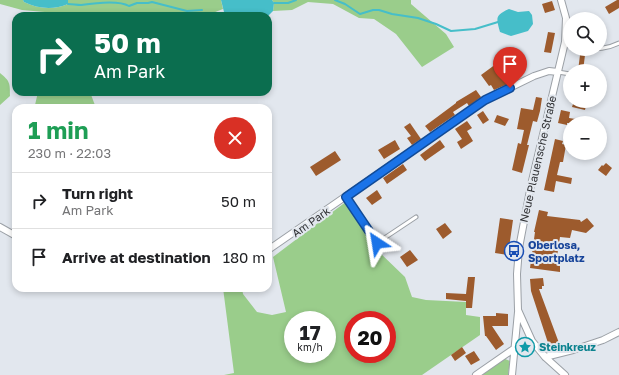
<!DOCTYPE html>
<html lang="en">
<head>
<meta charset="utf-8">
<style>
	body { margin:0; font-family:"Golos Text",sans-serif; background:#f6f6f6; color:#202124; height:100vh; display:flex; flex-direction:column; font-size:15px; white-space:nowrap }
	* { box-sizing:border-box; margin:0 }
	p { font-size:13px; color:#757577 }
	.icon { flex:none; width:22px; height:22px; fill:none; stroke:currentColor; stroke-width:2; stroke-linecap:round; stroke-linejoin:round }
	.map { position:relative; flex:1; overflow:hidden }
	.side { position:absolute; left:12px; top:104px; width:260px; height:188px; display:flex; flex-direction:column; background:#fff; border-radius:12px; box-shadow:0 2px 6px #0003 }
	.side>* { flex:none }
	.hud { position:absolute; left:12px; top:12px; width:260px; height:84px; border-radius:12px; box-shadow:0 2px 6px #0003; background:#0b6e4f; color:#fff; overflow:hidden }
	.buttons { position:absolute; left:563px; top:12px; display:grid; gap:8px }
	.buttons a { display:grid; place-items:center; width:44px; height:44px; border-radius:50%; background:#fff; box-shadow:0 2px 6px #0003; font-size:20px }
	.speed { position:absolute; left:284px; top:311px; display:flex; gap:8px; font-size:20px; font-weight:700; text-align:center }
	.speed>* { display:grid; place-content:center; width:52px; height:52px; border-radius:50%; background:#fff; box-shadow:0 2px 6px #0003; line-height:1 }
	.speed small { font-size:10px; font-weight:400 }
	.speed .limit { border:6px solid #d22; background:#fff; color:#111 }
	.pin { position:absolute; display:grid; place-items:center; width:34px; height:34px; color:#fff; margin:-41px -17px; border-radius:50% 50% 50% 0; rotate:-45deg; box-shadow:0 0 4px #0007 }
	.pin .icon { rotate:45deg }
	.me { position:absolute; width:44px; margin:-22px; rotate:327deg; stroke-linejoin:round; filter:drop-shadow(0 0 3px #0008) }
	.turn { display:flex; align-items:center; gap:14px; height:84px; padding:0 16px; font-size:18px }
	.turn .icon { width:52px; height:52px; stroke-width:2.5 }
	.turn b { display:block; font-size:28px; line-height:34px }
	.round { display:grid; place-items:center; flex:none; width:42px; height:42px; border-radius:21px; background:#f6f6f6 }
	.head { display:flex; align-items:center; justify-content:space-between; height:68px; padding:0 16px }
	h1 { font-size:24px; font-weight:700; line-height:30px; color:#1e9e55 }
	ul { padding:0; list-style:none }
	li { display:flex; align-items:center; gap:12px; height:56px; padding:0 16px; border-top:1px solid #e0e0e0 }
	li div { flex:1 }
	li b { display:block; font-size:15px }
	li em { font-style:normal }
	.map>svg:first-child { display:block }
	.green { fill:#9acd8b; fill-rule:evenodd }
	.water { fill:#46bec9 }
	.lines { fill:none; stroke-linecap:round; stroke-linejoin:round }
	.stream { stroke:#46bec9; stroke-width:2 }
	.building { fill:#9d5b2d }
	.lane-casing { stroke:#9ba0a6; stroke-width:5 }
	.street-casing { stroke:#9ba0a6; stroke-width:8 }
	.lane { stroke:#fff; stroke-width:3 }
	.street { stroke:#fff; stroke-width:6 }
	.route-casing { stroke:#114b97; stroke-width:10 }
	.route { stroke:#1a73e8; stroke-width:7 }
	.labels { text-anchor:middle; stroke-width:4; stroke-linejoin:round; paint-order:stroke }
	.street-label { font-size:11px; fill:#2f3033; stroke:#e2e7ee }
	.transit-label { font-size:11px; font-weight:bold; fill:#164399; stroke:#e2e7ee; text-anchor:start }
	.culture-label { font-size:11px; font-weight:bold; fill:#0d838f; stroke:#e2e7ee; text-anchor:start }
</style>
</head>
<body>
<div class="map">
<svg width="619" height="375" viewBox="0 0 619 375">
	<rect width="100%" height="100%" fill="#e2e7ee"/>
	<path class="green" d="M0,0H23L24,2C38,9 54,10 68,4V0H221L223,9L205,16H59L56,13L22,10L0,4Z
		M272,0H411V4L446,34L454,47L422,67L396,34L374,19L359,18L333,4L308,2L292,10L273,11L274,3Z
		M0,73C10,81 10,83 10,96L0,105Z
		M38,92H90L96,108H38L35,105Z
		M347,201L378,251L405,277L412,297L426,300L466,302V315L480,317V335L422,375H224L234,373L223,288H242L243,294L257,312L272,315L286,312L273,257ZM293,320H327V354H293ZM353,320H387V354H353Z
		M505,359L510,361L508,375H482Z"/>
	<path class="water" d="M23,0H68V4C54,10 38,9 24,2Z
		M221,0H272L274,3L273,11L268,16H225Z
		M509,9L518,12L529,11L532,15L533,24L528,31L511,36L500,32C496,18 495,15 509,9Z"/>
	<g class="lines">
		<path class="stream" d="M335,0L345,4L360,14L373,10H379L392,14L418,18L436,24L451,31L475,29L498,22
			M274,3H288L296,0
			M68,4C72,4 77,5 81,5C94,3 119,0 129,6L137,3H148L152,2L187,11L202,10"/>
	</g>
	<path class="building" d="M617,0H619V8L609,14L605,7Z
		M552,1L555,10L545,13L542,4Z
		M548,32L555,33L551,53L544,52Z
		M580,55H585L583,71H578Z
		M511,61L516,68L505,75L510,83L494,90L491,85L489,86L481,75L496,64L500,68Z
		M476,90L481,97L469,106L467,103L453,112L455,115L430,132L425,126L456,103V102Z
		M536,97L542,98L540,111L537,122L533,121L527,145H529L522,173L512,170L518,143L521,144L524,130L517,129L521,108L533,110Z
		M574,101H587L585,110L572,107Z
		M561,110L570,112L569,118L582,120L581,123H567V125L558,123Z
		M483,111L489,120L483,124L477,115Z
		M497,115L509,119L505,126L494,122Z
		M467,121L472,128L467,131L473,141L461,149L457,142L462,139L455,129Z
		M410,123L421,139L412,145L407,138L411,136L404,127Z
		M555,139L563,141L562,144L566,145L563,162H560L557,175L572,178L571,184L556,181L554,192L544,190Z
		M395,140L400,149L384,159L378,150Z
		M440,140L445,147L425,161L420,155Z
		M335,151L341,160L316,176L310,167Z
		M606,163L612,168L606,176L598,170L602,165L603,166Z
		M403,164L407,170L387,184L383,178Z
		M377,190L382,198L372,205L366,198Z
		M539,210L548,212L547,216L580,220L581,222L587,218L594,226L586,233L572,230L570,238L560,237L556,263L560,264V272L530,268L535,232H534Z
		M500,218L513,220L508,255L495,253Z
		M445,223L452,232L443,239L436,229Z
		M410,250L418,260L407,267L400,257Z
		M468,277H475L472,308H466V301L446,299V293L466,294Z
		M543,278L544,286H542V289H539L559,343L549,346L531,291L530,279Z
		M496,313L508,314V326H492L504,344L496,350L486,336H485L483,316H496Z
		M462,347L466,353L455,361L451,355Z
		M474,351L480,360L471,365L465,356Z"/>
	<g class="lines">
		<defs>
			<path id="lane" d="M584,49C597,49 607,49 619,43
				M558,72L570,74
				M346,197L377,243L416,217"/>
			<path id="street" d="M561,0L566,18L565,42L531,185L519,248L517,274L518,310L532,341L545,357L565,375
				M0,227L16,236
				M268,250L485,100L534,76L549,71L558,72
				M545,357L573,350L603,340L619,332
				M476,375L515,348L532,341
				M512,375L518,312"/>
		</defs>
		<use href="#lane" class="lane-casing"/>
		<use href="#street" class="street-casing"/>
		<use href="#lane" class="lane"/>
		<use href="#street" class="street"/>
	</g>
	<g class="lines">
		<defs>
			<path id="route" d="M377,243L346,197L485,100L510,88"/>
		</defs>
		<use href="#route" class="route-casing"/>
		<use href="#route" class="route"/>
	</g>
	<defs>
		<symbol id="bus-ring" viewBox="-11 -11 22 22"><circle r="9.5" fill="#e2e7ee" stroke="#1a4fb4" stroke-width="1.5"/><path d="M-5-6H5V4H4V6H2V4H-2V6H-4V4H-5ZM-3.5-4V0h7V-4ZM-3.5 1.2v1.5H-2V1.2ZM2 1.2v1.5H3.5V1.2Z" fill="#1a4fb4"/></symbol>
		<symbol id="sight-ring" viewBox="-11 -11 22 22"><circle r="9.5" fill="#e2e7ee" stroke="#0f9aa8" stroke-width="1.5"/><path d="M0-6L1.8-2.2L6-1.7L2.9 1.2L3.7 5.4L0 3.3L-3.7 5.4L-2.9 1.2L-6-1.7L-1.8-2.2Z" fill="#0f9aa8"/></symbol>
	</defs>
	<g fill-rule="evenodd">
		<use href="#bus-ring" x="503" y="240" width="22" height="22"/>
		<use href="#sight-ring" x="514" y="336" width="22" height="22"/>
	</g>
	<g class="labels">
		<g class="street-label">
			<text transform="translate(538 159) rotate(-77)" y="4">Neue Plauensche Straße</text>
			<text transform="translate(311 222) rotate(-35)" y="4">Am Park</text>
		</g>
		<g class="transit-label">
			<text x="528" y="249">Oberlosa,<tspan x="528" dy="13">Sportplatz</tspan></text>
		</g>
		<g class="culture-label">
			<text x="539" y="351">Steinkreuz</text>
		</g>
	</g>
</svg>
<div class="buttons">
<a><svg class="icon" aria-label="search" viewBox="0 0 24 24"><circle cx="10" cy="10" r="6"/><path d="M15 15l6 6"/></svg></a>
<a>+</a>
<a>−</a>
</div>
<div class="speed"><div>17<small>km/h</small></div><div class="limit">20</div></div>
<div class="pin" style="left:510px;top:88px;background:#d93025"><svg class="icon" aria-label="arrive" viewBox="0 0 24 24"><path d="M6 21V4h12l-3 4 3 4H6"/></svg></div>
<svg class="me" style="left:377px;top:243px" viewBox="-20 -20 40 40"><path d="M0-17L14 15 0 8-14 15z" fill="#1a73e8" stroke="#fff" stroke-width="4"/></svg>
<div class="hud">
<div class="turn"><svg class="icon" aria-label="right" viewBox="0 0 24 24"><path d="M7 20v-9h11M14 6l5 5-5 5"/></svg><div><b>50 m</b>Am Park</div></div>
</div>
<section class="side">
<div class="head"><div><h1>1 min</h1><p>230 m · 22:03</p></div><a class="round" style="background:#d93025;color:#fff"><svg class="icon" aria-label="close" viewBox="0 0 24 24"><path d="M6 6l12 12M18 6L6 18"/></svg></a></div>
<ul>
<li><svg class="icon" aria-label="right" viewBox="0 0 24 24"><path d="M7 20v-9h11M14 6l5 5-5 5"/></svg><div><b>Turn right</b><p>Am Park</p></div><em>50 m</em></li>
<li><svg class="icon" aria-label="arrive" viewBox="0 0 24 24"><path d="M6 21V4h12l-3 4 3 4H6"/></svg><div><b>Arrive at destination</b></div><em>180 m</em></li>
</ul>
</section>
</div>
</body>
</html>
